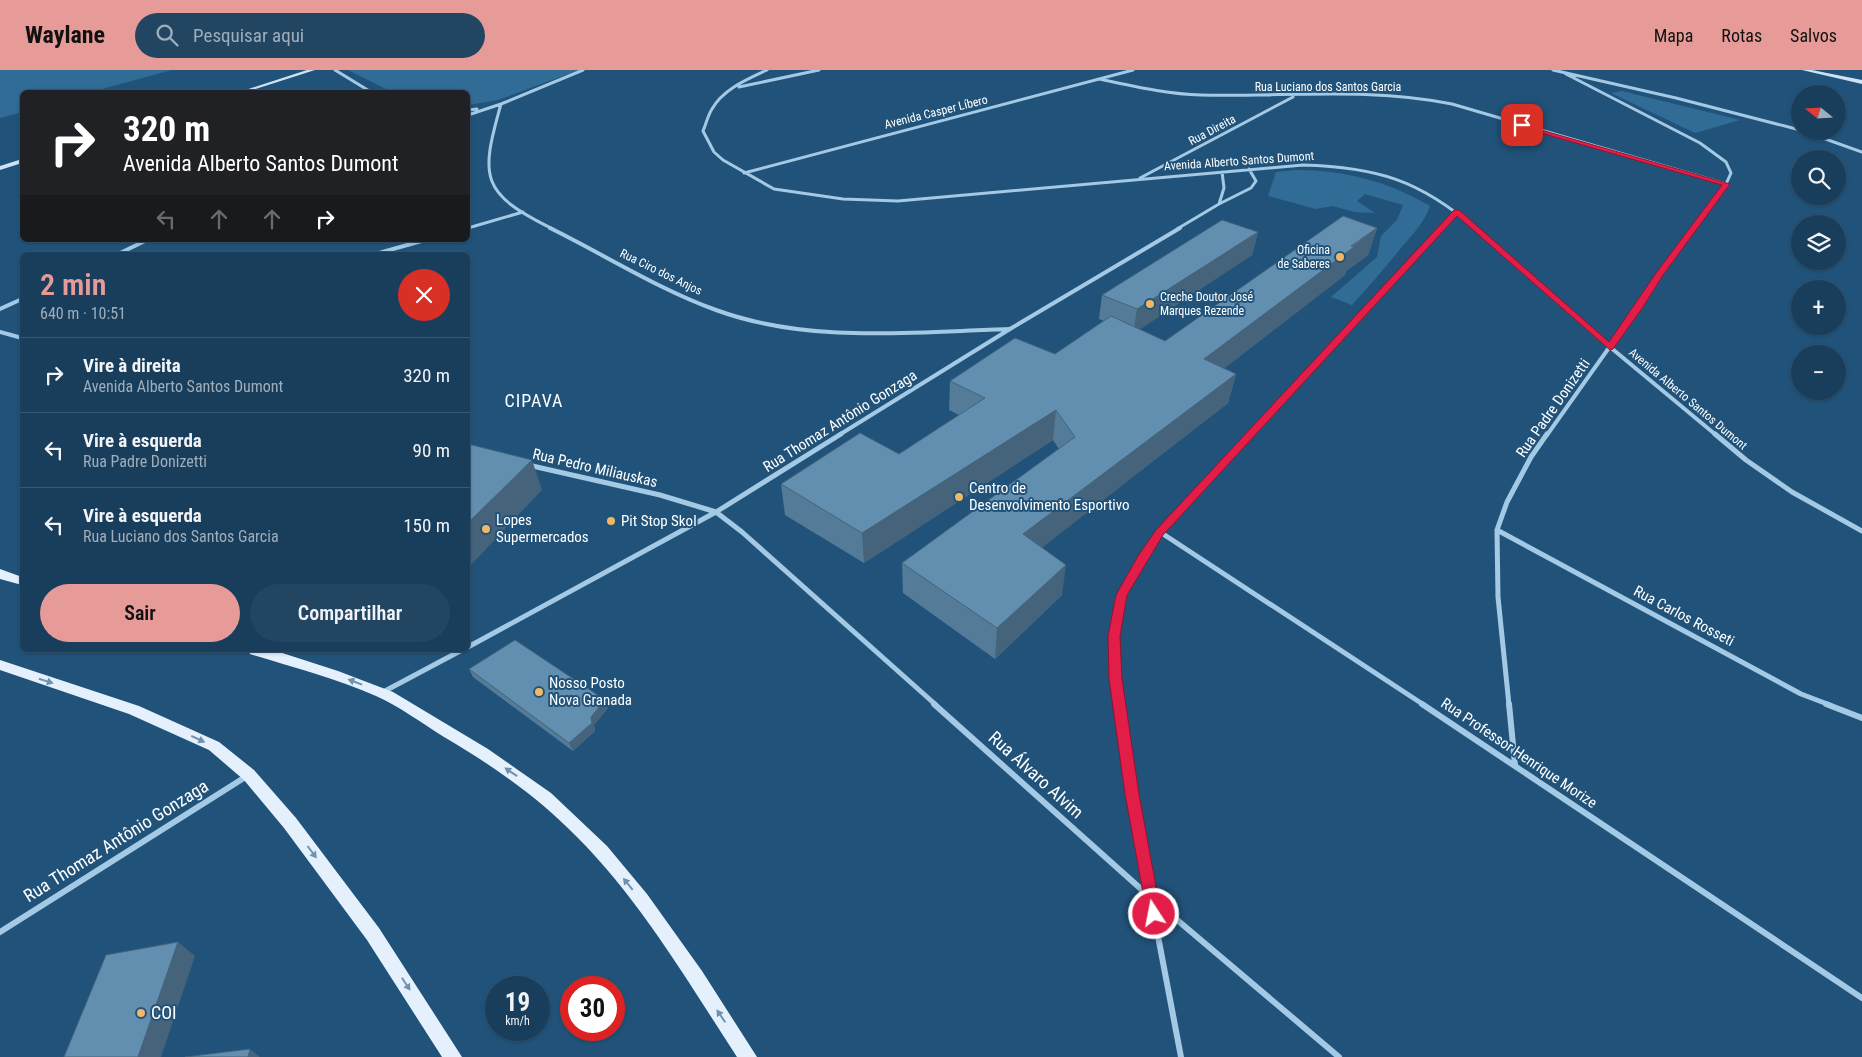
<!DOCTYPE html>
<html lang="pt">
<head>
<meta charset="utf-8">
<style>
	body { margin:0; font-family:"Roboto Condensed",sans-serif; background:#224562; color:#f1f3f6; height:100vh; display:flex; flex-direction:column; font-size:19px; white-space:nowrap }
	* { box-sizing:border-box; margin:0 }
	p { font-size:16px; color:#9faebb }
	.icon { flex:none; width:28px; height:28px; fill:none; stroke:currentColor; stroke-width:2; stroke-linecap:round; stroke-linejoin:round }
	.map { position:relative; flex:1; overflow:hidden }
	.sheet { position:absolute; left:20px; top:182px; width:450px; height:400px; display:flex; flex-direction:column; background:#193e5c; border-radius:8px; box-shadow:0 1px 4px #0004,0 0 0 1px #375772 }
	.sheet>* { flex:none }
	.banner { position:absolute; left:20px; top:20px; width:450px; height:152px; border-radius:8px; box-shadow:0 1px 4px #0004,0 0 0 1px #375772; background:#202124; color:#fff; overflow:hidden }
	.needle { width:32px; rotate:288deg }
	.controls { position:absolute; left:1791px; top:15px; display:grid; gap:10px }
	.controls a { display:grid; place-items:center; width:55px; height:55px; border-radius:50%; background:#193e5c; box-shadow:0 1px 4px #0004,0 0 0 1px #375772; font-size:25px }
	.speed { position:absolute; left:485px; top:906px; display:flex; gap:10px; font-size:25px; font-weight:700; text-align:center }
	.speed>* { display:grid; place-content:center; width:65px; height:65px; border-radius:50%; background:#193e5c; box-shadow:0 1px 4px #0004,0 0 0 1px #375772; line-height:1 }
	.speed small { font-size:12px; font-weight:400 }
	.speed .limit { border:8px solid #d22; background:#fff; color:#111 }
	.pin { position:absolute; display:grid; place-items:center; width:42px; height:42px; color:#fff; margin:-21px; border-radius:10px; box-shadow:0 2px 8px #0006 }
	.me { position:absolute; width:55px; margin:-28px; rotate:349deg; stroke-linejoin:round; filter:drop-shadow(0 0 4px #0008) }
	.turn { display:flex; align-items:center; gap:18px; height:105px; padding:0 20px; font-size:22px }
	.turn .icon { width:65px; height:65px; stroke-width:2.5 }
	.turn b { display:block; font-size:35px; line-height:42px }
	.lanes { display:flex; align-items:center; height:48px; padding:0 20px; background:#0003; justify-content:center; gap:25px; direction:ltr }
	.lanes .off { opacity:.35 }
	.round { display:grid; place-items:center; flex:none; width:52px; height:52px; border-radius:26px; background:#224562 }
	.overview { display:flex; align-items:center; justify-content:space-between; height:85px; padding:0 20px }
	h1 { font-size:30px; font-weight:600; line-height:38px; color:#e69b98 }
	.primary-button { display:flex; gap:10px; margin-top:auto; padding:10px 20px }
	.primary-button a { flex:1; height:58px; border-radius:30px; background:#e69b98; color:#111; font-size:20px; font-weight:600; line-height:58px; text-align:center }
	.primary-button a+a { background:#224562; color:#f1f3f6 }
	ul { padding:0; list-style:none }
	li { display:flex; align-items:center; gap:15px; height:75px; padding:0 20px; border-top:1px solid #375772 }
	li div { flex:1 }
	li b { display:block; font-size:19px }
	li em { font-style:normal }
	header { display:flex; align-items:center; gap:30px; box-sizing:border-box; height:70px; padding:0 25px; background:#e69b98; color:#111 }
	header strong { font-size:24px }
	nav { display:flex; gap:28px; margin-inline-start:auto; font-size:18px }
	.search { width:350px; height:45px; background:#224562; display:flex; align-items:center; gap:12px; box-sizing:border-box; padding:0 18px; border-radius:28px; color:#9faebb; font-size:19px }
	.map>svg:first-child { display:block }
	.green { fill:#316c96 }
	.lines { fill:none; stroke-linecap:round; stroke-linejoin:round }
	.street-far3 { stroke:#a3c9e5; stroke-width:3 }
	.street-far2 { stroke:#a3c9e5; stroke-width:4 }
	.street-far1 { stroke:#a3c9e5; stroke-width:5 }
	.street { stroke:#a3c9e5; stroke-width:6 }
	.secondary { fill:#cde3f5; fill-rule:evenodd }
	.primary { fill:#e4f1fd; fill-rule:evenodd }
	.wall { fill:#547b97 }
	.shaded-wall { fill:#45647b }
	.building { fill:#628fb0; stroke:#45647b }
	.oneway { fill:#6f92ae }
	.route { fill:#e11d48; stroke:#92132f }
	.poi-dot { fill:#f1b765; stroke:#21537a; stroke-width:2 }
	.labels { text-anchor:middle; stroke-width:4; stroke-linejoin:round; paint-order:stroke }
	.far-street-label { font-size:12px; fill:#fff; stroke:#21537a }
	.far-poi-label { font-size:12px; fill:#fff; stroke:#21537a; text-anchor:end }
	.street-label { font-size:15px; fill:#fff; stroke:#21537a }
	.poi-label { font-size:15px; fill:#fff; stroke:#21537a; text-anchor:start }
	.quarter-label { font-size:18px; letter-spacing:1px; fill:#fff; stroke:#21537a }
	.near-street-label { font-size:18px; fill:#fff; stroke:#21537a }
	.near-poi-label { font-size:18px; fill:#fff; stroke:#21537a; text-anchor:start }
</style>
</head>
<body>
<header>
<strong>Waylane</strong>
<div class="search"><svg class="icon" aria-label="search" viewBox="0 0 24 24"><circle cx="10" cy="10" r="6"/><path d="M15 15l6 6"/></svg>Pesquisar aqui</div>
<nav><a>Mapa</a><a>Rotas</a><a>Salvos</a></nav>
</header>
<div class="map">
<svg width="1862" height="987" viewBox="0 0 1862 987">
	<rect width="100%" height="100%" fill="#21537a"/>
	<path class="green" d="M0,0H172L91,22H22V42L0,48Z
		M348,0H579L498,30L468,35V22H392Z
		M1622,21L1740,50L1695,63L1611,23Z
		M1295,100C1343,100 1388,111 1430,136C1424,153 1412,165 1401,178C1385,198 1369,216 1352,235L1331,227L1377,187L1381,166L1397,150L1403,135L1365,124L1357,131L1375,143L1354,142L1333,136L1316,139L1268,126L1276,102Z"/>
	<g class="lines">
		<path class="street-far3" d="M335,0L371,22
			M767,0C748,9 723,19 712,39C708,45 706,54 703,61L714,82L723,90L774,119L843,129L898,131L1303,95C1376,97 1420,110 1476,159
			M1553,0L1676,28L1800,60
			M1566,4L1700,73L1726,92L1731,103L1726,114L1693,159
			M1099,9C1133,16 1166,24 1201,25C1285,27 1369,17 1452,34L1726,114
			M739,17L819,0
			M468,40L477,39
			M468,45L501,34
			M1803,61L1862,82
			M744,103L1133,0
			M1140,108L1293,27
			M1219,134L1224,118L1222,102
			M468,158L523,142
			M553,159C480,123 480,108 501,34L583,0
			M1177,159L1219,134L1251,118L1256,111L1249,99
			M1441,159L1457,142"/>
		<path class="street-far2" d="M550,158C605,185 658,219 716,240C809,274 912,262 1009,259
			M1475,158L1610,277L1716,365
			M116,185L147,170
			M372,185L425,170
			M0,239L22,229
			M0,262L22,268
			M839,365L1010,259L1180,158
			M1250,365L1443,158
			M1547,365L1694,158"/>
		<path class="street-far1" d="M1715,364L1746,390L1792,422L1862,461
			M528,395L660,425L716,442L742,462L936,635
			M1497,460L1801,624L1830,635
			M1160,462L1424,635
			M468,577L716,442L841,364
			M383,622L462,580
			M1119,635L1115,568L1121,527L1127,511L1160,462L1251,364
			M1509,635L1498,527L1497,460L1507,432L1531,387L1547,364"/>
		<path class="street" d="M934,634L1150,827L1339,987
			M1119,634L1146,803L1181,987
			M1422,634L1862,928
			M1509,634L1515,695
			M1826,634L1862,648
			M0,862L247,706"/>
		<path class="secondary" d="M307,0H315L246,22H239Z
			M1802,0H1812L1862,10V14Z
			M22,89V93L0,100V96Z"/>
		<path class="primary" d="M0,499L22,507V515L0,509Z
			M248,580H273L338,601L393,622L488,679L551,723L607,776L647,824L702,901L757,987H737C688,912 641,831 577,767C538,727 492,695 444,667C422,653 400,637 376,626C335,608 292,597 250,584Z
			M0,590L139,636L219,672L254,700L296,748L379,858L462,987H442L367,870L284,758L244,710L209,680L129,644L0,600Z"/>
	</g>
	<path class="wall" d="M1377,158L1368,185L1346,201L1345,205L1224,298L1236,304L1228,333L1042,477L1062,525L995,589L903,523L902,493L1059,379L1053,370L864,493L785,445L781,414L899,384L959,345L949,340L950,311L1055,284L1104,251L1099,249L1102,225L1258,162L1252,185L1139,259L1165,271Z
		M469,599L608,638L594,655L595,661L573,681L473,607Z"/>
	<path class="shaded-wall" d="M1377,158L1368,185L1346,201L1345,205L1198,319L1204,289Z
		M1258,162L1252,185L1133,264L1137,239Z
		M1236,304L1228,333L1021,494L1023,464Z
		M1056,340L1053,370L864,493L862,463Z
		M532,390L542,420L468,498V453Z
		M1066,495L1062,525L995,589L997,558Z
		M605,630L608,638L594,655L595,661L573,681L569,673Z
		M178,872L195,886L161,987H138Z
		M250,979L260,987H248Z"/>
	<path class="building" d="M1343,146L1377,158L1351,176L1354,177L1204,289L1236,304L1023,464L1066,495L997,558L902,493L1075,367L1056,340L862,463L781,414L860,363L899,384L985,328L950,311L1015,268L1055,284L1111,246L1165,271Z
		M1222,150L1258,162L1137,239L1102,225Z
		M468,374L532,390L468,453Z
		M515,570L605,630L591,647L592,653L569,673L469,599Z
		M178,872L138,987H64L106,885Z
		M250,979L248,987H185Z"/>
	<defs><path id="oneway-solid" d="M-6-.8H1V-3.2L6.5 0L1 3.2V.8H-6Z" transform="scale(1.25)"/></defs>
	<g class="oneway">
		<use href="#oneway-solid" transform="translate(46 611) rotate(18)"/>
		<use href="#oneway-solid" transform="translate(355 612) rotate(-159)"/>
		<use href="#oneway-solid" transform="translate(198 669) rotate(25)"/>
		<use href="#oneway-solid" transform="translate(511 702) rotate(-146)"/>
		<use href="#oneway-solid" transform="translate(312 782) rotate(53)"/>
		<use href="#oneway-solid" transform="translate(628 814) rotate(-129)"/>
		<use href="#oneway-solid" transform="translate(406 914) rotate(57)"/>
		<use href="#oneway-solid" transform="translate(721 946) rotate(-124)"/>
	</g>
	<path class="route" d="M1520,54L1730,114L1663,205L1643,237L1613,279L1610,280L1457,146L1163,465L1127,525L1120,566L1122,609L1139,724L1161,844L1159,850L1154,852L1148,850L1125,724L1109,609L1108,566L1116,525L1138,486L1156,460L1454,140H1459L1609,272L1656,203L1722,115L1520,57Z"/>
	<g class="poi-dot">
		<circle cx="1340" cy="187" r="5"/>
		<circle cx="1150" cy="234" r="5"/>
		<circle cx="959" cy="427" r="5"/>
		<circle cx="611" cy="451" r="5"/>
		<circle cx="486" cy="459" r="5"/>
		<circle cx="539" cy="622" r="5"/>
		<circle cx="141" cy="943" r="5"/>
	</g>
	<g class="labels">
		<g class="far-street-label">
			<text x="1328" y="21">Rua Luciano dos Santos Garcia</text>
			<text transform="translate(936 42) rotate(-14)" y="4">Avenida Casper Líbero</text>
			<text transform="translate(1212 60) rotate(-28)" y="4">Rua Direita</text>
			<text transform="translate(1239 91) rotate(-4)" y="4">Avenida Alberto Santos Dumont</text>
			<text transform="translate(661 202) rotate(26)" y="4">Rua Ciro dos Anjos</text>
			<text transform="translate(1688 329) rotate(40)" y="4">Avenida Alberto Santos Dumont</text>
		</g>
		<g class="far-poi-label">
			<text x="1330" y="184">Oficina<tspan x="1330" dy="14">de Saberes</tspan></text>
			<text x="1160" y="231" text-anchor="start">Creche Doutor José<tspan x="1160" dy="14">Marques Rezende</tspan></text>
		</g>
		<g class="street-label">
			<text transform="translate(1553 338) rotate(-55)" y="5">Rua Padre Donizetti</text>
			<text transform="translate(840 351) rotate(-32)" y="5">Rua Thomaz Antônio Gonzaga</text>
			<text transform="translate(595 398) rotate(13)" y="5">Rua Pedro Miliauskas</text>
			<text transform="translate(1684 546) rotate(28)" y="5">Rua Carlos Rosseti</text>
			<text transform="translate(1519 683) rotate(34)" y="5">Rua Professor Henrique Morize</text>
		</g>
		<g class="poi-label">
			<text x="969" y="423">Centro de<tspan x="969" dy="17">Desenvolvimento Esportivo</tspan></text>
			<text x="496" y="455">Lopes<tspan x="496" dy="17">Supermercados</tspan></text>
			<text x="621" y="456">Pit Stop Skol</text>
			<text x="549" y="618">Nosso Posto<tspan x="549" dy="17">Nova Granada</tspan></text>
		</g>
		<g class="quarter-label">
			<text x="534" y="337">CIPAVA</text>
		</g>
		<g class="near-street-label">
			<text transform="translate(1036 705) rotate(42)" y="6">Rua Álvaro Alvim</text>
			<text transform="translate(116 771) rotate(-32)" y="6">Rua Thomaz Antônio Gonzaga</text>
		</g>
		<g class="near-poi-label">
			<text x="151" y="949">COI</text>
		</g>
	</g>
</svg>
<div class="controls">
<a><svg class="needle" viewBox="-14 -14 28 28"><path d="M0-13l5 13h-10z" fill="#e53935"/><path d="M0 13l5-13h-10z" fill="#9faebb"/></svg></a>
<a><svg class="icon" aria-label="search" viewBox="0 0 24 24"><circle cx="10" cy="10" r="6"/><path d="M15 15l6 6"/></svg></a>
<a><svg class="icon" aria-label="layers" viewBox="0 0 24 24"><path d="M12 4l9 5-9 5-9-5zM3 14l9 5 9-5"/></svg></a>
<a>+</a>
<a>−</a>
</div>
<div class="speed"><div>19<small>km/h</small></div><div class="limit">30</div></div>
<div class="pin" style="left:1522px;top:55px;background:#d93025"><svg class="icon" aria-label="arrive" viewBox="0 0 24 24"><path d="M6 21V4h12l-3 4 3 4H6"/></svg></div>
<svg class="me" style="left:1154px;top:844px" viewBox="-20 -20 40 40"><circle r="17" fill="#e11d48" stroke="#fff" stroke-width="3"/><path d="M0-11L8 9 0 5-8 9z" fill="#fff"/></svg>
<div class="banner">
<div class="turn"><svg class="icon" aria-label="right" viewBox="0 0 24 24"><path d="M7 20v-9h11M14 6l5 5-5 5"/></svg><div><b>320 m</b>Avenida Alberto Santos Dumont</div></div>
<div class="lanes"><svg class="icon off" aria-label="left" viewBox="0 0 24 24"><path d="M17 20v-9H6M10 6l-5 5 5 5"/></svg><svg class="icon off" aria-label="ahead" viewBox="0 0 24 24"><path d="M12 20V5M6 11l6-6 6 6"/></svg><svg class="icon off" aria-label="ahead" viewBox="0 0 24 24"><path d="M12 20V5M6 11l6-6 6 6"/></svg><svg class="icon" aria-label="right" viewBox="0 0 24 24"><path d="M7 20v-9h11M14 6l5 5-5 5"/></svg></div>
</div>
<section class="sheet">
<div class="overview"><div><h1>2 min</h1><p>640 m · 10:51</p></div><a class="round" style="background:#d93025;color:#fff"><svg class="icon" aria-label="close" viewBox="0 0 24 24"><path d="M6 6l12 12M18 6L6 18"/></svg></a></div>
<ul>
<li><svg class="icon" aria-label="right" viewBox="0 0 24 24"><path d="M7 20v-9h11M14 6l5 5-5 5"/></svg><div><b>Vire à direita</b><p>Avenida Alberto Santos Dumont</p></div><em>320 m</em></li>
<li><svg class="icon" aria-label="left" viewBox="0 0 24 24"><path d="M17 20v-9H6M10 6l-5 5 5 5"/></svg><div><b>Vire à esquerda</b><p>Rua Padre Donizetti</p></div><em>90 m</em></li>
<li><svg class="icon" aria-label="left" viewBox="0 0 24 24"><path d="M17 20v-9H6M10 6l-5 5 5 5"/></svg><div><b>Vire à esquerda</b><p>Rua Luciano dos Santos Garcia</p></div><em>150 m</em></li>
</ul>
<div class="primary-button"><a>Sair</a><a>Compartilhar</a></div>
</section>
</div>
</body>
</html>
